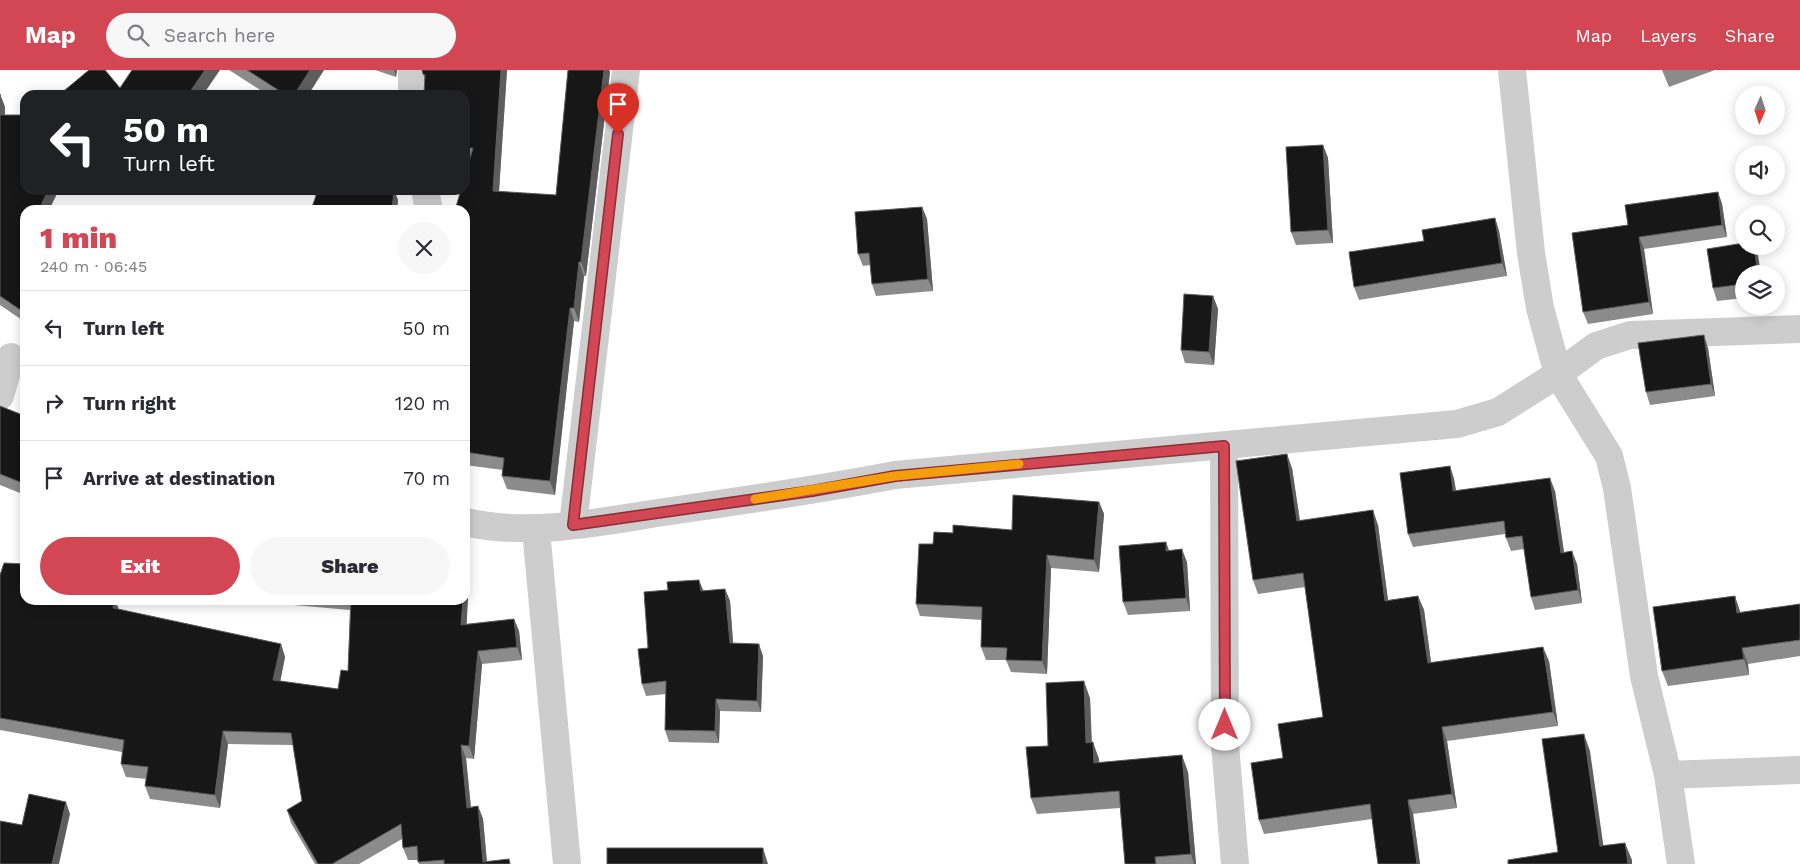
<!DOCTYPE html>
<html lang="en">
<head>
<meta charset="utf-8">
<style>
	body { margin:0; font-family:"Work Sans",sans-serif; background:#f7f7f7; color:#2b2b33; height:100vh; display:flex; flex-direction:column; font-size:19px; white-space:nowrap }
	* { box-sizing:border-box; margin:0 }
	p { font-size:16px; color:#7c7c81 }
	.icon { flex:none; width:28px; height:28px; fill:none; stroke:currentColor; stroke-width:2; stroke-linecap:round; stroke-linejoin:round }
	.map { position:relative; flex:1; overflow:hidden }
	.panel { position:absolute; left:20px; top:135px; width:450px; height:400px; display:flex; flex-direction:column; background:#fff; border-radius:15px; box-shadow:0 2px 12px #0003 }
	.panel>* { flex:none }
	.top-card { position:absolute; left:20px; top:20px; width:450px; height:105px; border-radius:15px; box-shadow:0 2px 12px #0003; background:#202124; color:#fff; overflow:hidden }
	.needle { width:32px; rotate:183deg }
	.controls { position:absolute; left:1735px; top:15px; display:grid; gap:10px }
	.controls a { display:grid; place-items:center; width:50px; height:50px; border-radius:50%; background:#fff; box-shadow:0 2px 12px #0003; font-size:25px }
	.pin { position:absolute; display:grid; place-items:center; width:42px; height:42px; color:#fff; margin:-51px -21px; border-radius:50% 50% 50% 0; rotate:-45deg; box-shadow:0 0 5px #0007 }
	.pin .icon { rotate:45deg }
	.me { position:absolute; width:55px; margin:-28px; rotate:0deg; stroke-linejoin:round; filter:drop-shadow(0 0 4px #0008) }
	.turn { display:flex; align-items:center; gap:18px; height:105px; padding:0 20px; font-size:22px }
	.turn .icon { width:65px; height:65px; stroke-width:2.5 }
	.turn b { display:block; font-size:35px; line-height:42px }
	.round { display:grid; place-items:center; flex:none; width:52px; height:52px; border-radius:26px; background:#f7f7f7 }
	.overview { display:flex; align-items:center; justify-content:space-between; height:85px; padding:0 20px }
	h1 { font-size:30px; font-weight:800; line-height:38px; color:#d34654 }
	.action { display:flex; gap:10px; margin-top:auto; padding:10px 20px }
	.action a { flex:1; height:58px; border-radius:30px; background:#d34654; color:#fff; font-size:20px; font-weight:800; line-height:58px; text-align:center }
	.action a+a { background:#f7f7f7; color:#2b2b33 }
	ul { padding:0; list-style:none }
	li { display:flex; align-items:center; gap:15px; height:75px; padding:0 20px; border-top:1px solid #e1e1e2 }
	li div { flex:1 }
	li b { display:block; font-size:19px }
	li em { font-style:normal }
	header { display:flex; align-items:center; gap:30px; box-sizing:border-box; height:70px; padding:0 25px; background:#d34654; color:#fff }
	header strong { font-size:24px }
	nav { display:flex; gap:28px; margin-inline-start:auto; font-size:18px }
	.search { width:350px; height:45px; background:#f7f7f7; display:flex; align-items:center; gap:12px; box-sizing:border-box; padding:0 18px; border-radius:28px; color:#7c7c81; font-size:19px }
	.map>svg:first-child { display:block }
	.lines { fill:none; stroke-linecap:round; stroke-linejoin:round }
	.minor { stroke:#cdcdcd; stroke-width:28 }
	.wall { fill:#8b8b8b }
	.shaded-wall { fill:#5d5d5d }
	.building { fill:#171717; stroke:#5d5d5d }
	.route-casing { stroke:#892e37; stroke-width:12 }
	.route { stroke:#d34654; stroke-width:9 }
	.slow { stroke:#f59e0b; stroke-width:9 }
</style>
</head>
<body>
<header>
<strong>Map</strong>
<div class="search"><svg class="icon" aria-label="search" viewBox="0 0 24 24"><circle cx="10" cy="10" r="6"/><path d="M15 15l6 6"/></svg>Search here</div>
<nav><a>Map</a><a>Layers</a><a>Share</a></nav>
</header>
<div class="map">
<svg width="1800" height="794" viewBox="0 0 1800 794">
	<rect width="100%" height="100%" fill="#fff"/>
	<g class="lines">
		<path class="minor" d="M1512,0L1531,183L1540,238L1558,304L1609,386L1617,418L1644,606L1668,705L1681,794
			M412,25V0
			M425,120L429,140
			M0,326L11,287
			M1224,376L1225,675L1235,794
			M465,452C531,467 598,452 664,442C741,431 818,420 895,405L1457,354L1498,342L1558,304L1596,276L1630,265L1800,259
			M573,455L626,0
			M536,460L567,794
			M1668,705L1800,700"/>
	</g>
	<path class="wall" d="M229,0H324L308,25H268Z
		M375,0H397L396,7Z
		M422,0H507L499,122L556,125L568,0H609L610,2L586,206H584L579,252L574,251L555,425L507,419L502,406L503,400L465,395V140L469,91H465V25L425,10L423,4Z
		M1662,0H1715L1669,17Z
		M0,24L5,37V45L25,120H54L56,126L25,140V252L0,235Z
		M1323,75L1328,88L1333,173L1296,175L1291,162Z
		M301,120H394L398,130L397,140H311L316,126Z
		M1718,122L1722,134L1727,167L1644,179L1653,244L1588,254L1583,242L1628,155Z
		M922,137L927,149L933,221L876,226L872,214L870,195L863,196L858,184Z
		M1495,148L1499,161L1507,206L1359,230L1354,217L1424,171Z
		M1758,185L1744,204V228L1717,231L1713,218Z
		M1213,226L1218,239L1214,295L1185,293L1181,280Z
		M1708,278L1715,326L1650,335L1646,322Z
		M0,336L25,346V425L0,415Z
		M1450,396L1454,409L1456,421H1555L1564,482L1577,494L1582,533L1535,540L1531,527L1524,479L1511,481L1506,468L1505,464L1413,477L1408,464Z
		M1292,398L1300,451L1378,455L1388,530L1418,526L1424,540L1431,592L1549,591L1558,656L1447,671L1457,738L1413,744L1420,794H1378L1372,749L1264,764L1259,750L1283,688L1323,647L1305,517L1258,524L1253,510Z
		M1099,432L1104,444L1099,502L1051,498L1047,604L1011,602L1006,590H986L981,577L982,550L920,546L916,534L933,474L953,463L1012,460Z
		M1166,472L1169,480L1187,492L1190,541L1128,545L1123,532Z
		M465,496L469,508L466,554L514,549L519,561L522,590L482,594L474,689L466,688L471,737L478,736L483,749L487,791L511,794H419L418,790H408L403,778L402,769L359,794H315L291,753L287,740L302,731L293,675L228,674L220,738L150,729L145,716L146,709L126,707L121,694L122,682L0,660V505L25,530H115L119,539L281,574L285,587L280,611L338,619L348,601L350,540L236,530H465Z
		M725,519L730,531L733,573L763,586L761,642L720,641L719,673L669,672L665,660L666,624L646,626L642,614L648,578L703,521Z
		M1800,534V586L1748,594L1749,605L1668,616L1662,601L1740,542Z
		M1090,628L1092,672L1099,689V693L1188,702L1196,794H1125L1120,738L1037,744L1031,728L1048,676Z"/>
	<path class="shaded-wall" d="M205,0H220L203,25H188Z
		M310,0H324L308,25H294Z
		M394,0H397L396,7Z
		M501,0H507L498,135L493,121Z
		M604,0H609L610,2L586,206L581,192Z
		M0,24L5,37V58L0,45Z
		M22,45L25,53V108L22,100Z
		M1323,75L1328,88L1333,173L1328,160Z
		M48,120H54L56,126L49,140H39Z
		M394,120L398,130L397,140H392Z
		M1718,122L1722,134L1727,167L1722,155Z
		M922,137L927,149L933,221L928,209Z
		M1495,148L1499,161L1507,206L1502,193Z
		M1639,167L1644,179L1653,244L1649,232Z
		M1754,176H1755L1758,185L1761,204H1758Z
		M579,192L584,206L579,252L574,238Z
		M1213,226L1218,239L1214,295L1209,282Z
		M570,238L574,251L555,425L550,411Z
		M1704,265L1708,278L1715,326L1711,314Z
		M1287,384L1292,398L1302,465L1297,451Z
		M1450,396L1454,409L1458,434L1453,421Z
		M1550,408L1555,421L1566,496L1561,483Z
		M1099,432L1104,444L1099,502L1094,490Z
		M1373,440L1378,455L1390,545L1385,531Z
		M1166,472L1170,485L1166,481Z
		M1182,479L1187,492L1190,541L1186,528Z
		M1572,481L1577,494L1582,533L1578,520Z
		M1047,485L1051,498L1047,604L1042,591Z
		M465,496L469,508L466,568L461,555L463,530H465Z
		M699,510L704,522L701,521Z
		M725,519L730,531L734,585L730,573Z
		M1418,526L1424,540L1433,607L1428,593Z
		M1735,526L1740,541L1743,558L1737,543Z
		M114,530H115L119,541L113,538Z
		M514,549L519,561L522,590L517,577Z
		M281,574L285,587L278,623L273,610Z
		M759,574L763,586L761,642L757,631Z
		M1543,577L1549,591L1558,656L1553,642Z
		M1742,578L1748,594L1749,605L1744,589Z
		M478,581L482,594L474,689L469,676Z
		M1084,611L1090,628L1092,689L1086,673Z
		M716,629L720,641L719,673L715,661Z
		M1442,657L1447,671L1457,738L1452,724Z
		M223,661L228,674L220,738L215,725Z
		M1584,664L1590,681L1606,794L1600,776Z
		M1093,672L1099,689L1100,710L1094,693Z
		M461,675L466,688L472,750L467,738Z
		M1182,685L1188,702L1196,794H1194L1191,784Z
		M1408,730L1413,744L1420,794H1417Z
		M66,732L70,744L59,794H52Z
		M478,736L483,749L487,794L483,792Z
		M1625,773L1632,790V794H1628Z
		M763,778L768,794H763Z"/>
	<path class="building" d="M89,0H105L120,18L132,0H205L188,25H59Z
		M247,0H310L294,25H286Z
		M422,0H501L493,121L556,125L568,0H604L581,192H579L574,238H570L550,411L502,406L504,388L465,382V140H455L461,120H465V105L473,78H465V25H424L425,5L423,4Z
		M0,24V45H22V100L25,101V120H48L39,140H25V243L0,226Z
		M1323,75L1328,160L1291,162L1286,77Z
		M318,120H394L392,140H311Z
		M1718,122L1722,155L1639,167L1649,232L1583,242L1572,163L1628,155L1625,135Z
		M922,137L928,209L872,214L869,183L858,184L855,142Z
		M1495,148L1502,193L1354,217L1349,182L1424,171L1422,160Z
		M1744,173V176H1754L1758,204H1744V214L1713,218L1707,179Z
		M1184,224L1213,226L1209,282L1181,280Z
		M1704,265L1711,314L1646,322L1638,273Z
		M0,336L25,346V414L0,404Z
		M1287,384L1297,451L1373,440L1385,531L1418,526L1428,593L1543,577L1553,642L1442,657L1452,724L1408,730L1417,794H1378L1370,734L1259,750L1251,693L1283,688L1278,654L1323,647L1303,503L1253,510L1236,391Z
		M1450,396L1453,421L1550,408L1561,483L1572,481L1578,520L1531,527L1522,466L1506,468L1504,451L1408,464L1400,403Z
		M1013,425L1099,432L1094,490L1047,485L1042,591L1006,590L1007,578L981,577L982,537L916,534L919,474H933L934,462L953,463V455L1012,460Z
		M1166,472V481L1182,479L1186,528L1123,532L1119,476Z
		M4,493L25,494V530H114L113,538L281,574L273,610L338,619L341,600L348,601L351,530H463L461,555L514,549L517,577L478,581L469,676L461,675L467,738L478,736L483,792L509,789L510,794H444V790L418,792L417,776L403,778L401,754L332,794H318L287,740L302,731L291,663L223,661L215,725L145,716L148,697L121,694L124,670L0,648V505Z
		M699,510L701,521L725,519L730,573L759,574L757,631L716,629L715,661L665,660L666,611L642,614L638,579L648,578L644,522L668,520L667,512Z
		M1735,526L1737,543L1800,534V570L1742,578L1744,589L1662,601L1653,537Z
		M1084,611L1086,673L1093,672L1094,693L1182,685L1191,784L1155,787L1156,794H1125L1119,721L1031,728L1026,677L1048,676L1046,613Z
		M1584,664L1600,776L1625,773L1628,794H1508V790L1558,782L1542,669Z
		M29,724L66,732L52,794H0V751L22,755Z
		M607,778H763V794H607Z"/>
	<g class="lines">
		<defs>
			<path id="route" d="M618,64L573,455L812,421L895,406L1224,376L1225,655"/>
		</defs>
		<use href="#route" class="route-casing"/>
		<use href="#route" class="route"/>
		<path class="slow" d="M755,429L895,406L1019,394"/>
	</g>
</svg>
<div class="controls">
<a><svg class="needle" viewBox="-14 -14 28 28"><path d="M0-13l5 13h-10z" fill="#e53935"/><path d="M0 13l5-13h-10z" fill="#7c7c81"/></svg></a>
<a><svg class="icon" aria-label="sound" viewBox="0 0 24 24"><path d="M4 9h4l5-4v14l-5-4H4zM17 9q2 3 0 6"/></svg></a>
<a><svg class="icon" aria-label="search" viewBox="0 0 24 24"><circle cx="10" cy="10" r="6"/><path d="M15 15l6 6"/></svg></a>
<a><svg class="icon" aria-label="layers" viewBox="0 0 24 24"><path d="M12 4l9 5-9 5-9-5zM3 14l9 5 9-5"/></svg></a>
</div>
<div class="pin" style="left:618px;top:64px;background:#d93025"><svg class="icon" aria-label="arrive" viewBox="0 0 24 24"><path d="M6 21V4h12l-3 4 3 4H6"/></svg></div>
<svg class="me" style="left:1225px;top:655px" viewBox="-20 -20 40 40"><circle r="19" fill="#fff"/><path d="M0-13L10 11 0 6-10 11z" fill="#d34654"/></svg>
<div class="top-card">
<div class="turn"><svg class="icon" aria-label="left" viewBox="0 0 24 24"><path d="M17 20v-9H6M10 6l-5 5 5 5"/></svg><div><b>50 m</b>Turn left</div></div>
</div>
<section class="panel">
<div class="overview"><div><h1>1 min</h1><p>240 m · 06:45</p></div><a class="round"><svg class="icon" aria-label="close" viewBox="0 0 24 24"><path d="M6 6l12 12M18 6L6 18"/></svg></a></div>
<ul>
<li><svg class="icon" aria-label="left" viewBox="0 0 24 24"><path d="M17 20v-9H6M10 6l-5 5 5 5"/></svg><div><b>Turn left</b></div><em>50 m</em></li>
<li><svg class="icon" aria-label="right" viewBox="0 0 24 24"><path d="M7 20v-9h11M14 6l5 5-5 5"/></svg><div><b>Turn right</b></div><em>120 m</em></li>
<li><svg class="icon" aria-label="arrive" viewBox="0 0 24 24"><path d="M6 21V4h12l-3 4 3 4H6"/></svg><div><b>Arrive at destination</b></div><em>70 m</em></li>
</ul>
<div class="action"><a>Exit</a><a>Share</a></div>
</section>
</div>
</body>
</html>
